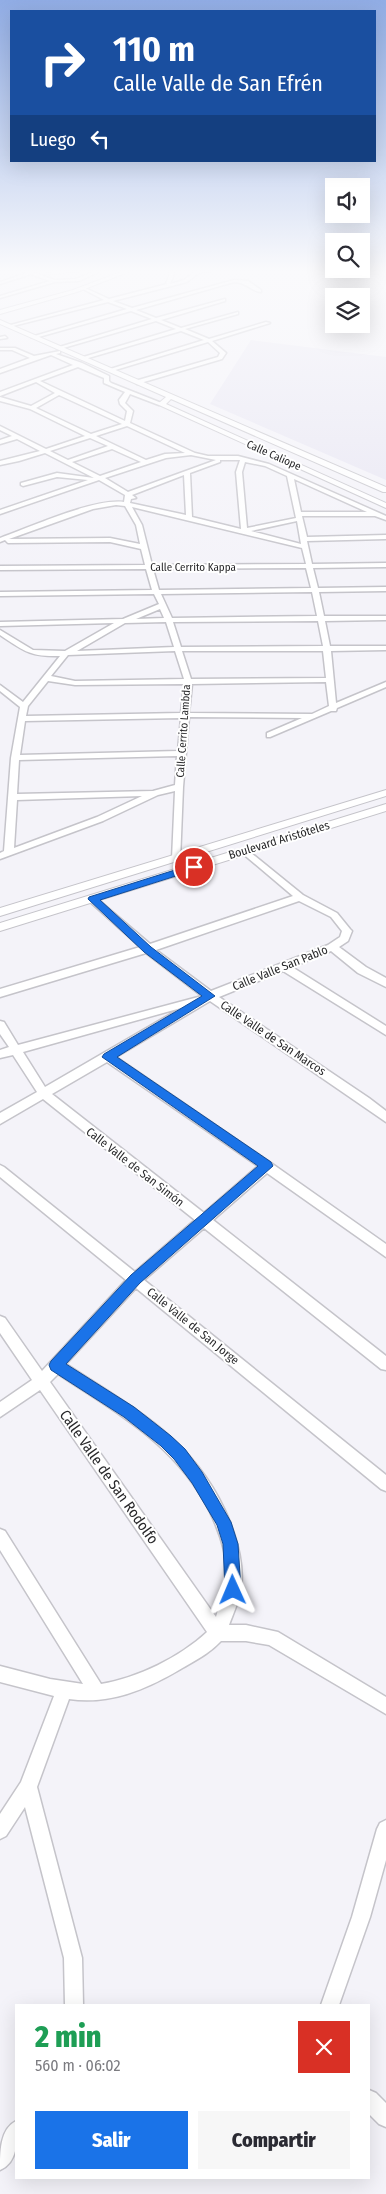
<!DOCTYPE html>
<html lang="es">
<head>
<meta charset="utf-8">
<style>
	body { margin:0; font-family:"Fira Sans Condensed",sans-serif; background:#f7f7f7; color:#2b2b33; height:100vh; display:flex; flex-direction:column; font-size:19px; white-space:nowrap }
	* { box-sizing:border-box; margin:0 }
	p { font-size:16px; color:#7c7c81 }
	.icon { flex:none; width:28px; height:28px; fill:none; stroke:currentColor; stroke-width:2; stroke-linecap:round; stroke-linejoin:round }
	.map { position:relative; flex:1; overflow:hidden }
	.side { position:absolute; left:15px; top:2004px; width:355px; height:175px; display:flex; flex-direction:column; background:#fff; border-radius:0px; box-shadow:0 5px 20px #0002 }
	.side>* { flex:none }
	.top-card { position:absolute; left:10px; top:10px; width:366px; height:152px; border-radius:0px; box-shadow:0 5px 20px #0002; background:#1a4fa0; color:#fff; overflow:hidden }
	.controls { position:absolute; left:325px; top:178px; display:grid; gap:10px }
	.controls a { display:grid; place-items:center; width:45px; height:45px; border-radius:0px; background:#fff; box-shadow:0 5px 20px #0002; font-size:25px }
	.pin { position:absolute; display:grid; place-items:center; width:42px; height:42px; color:#fff; margin:-21px; border:2px solid #fff; border-radius:50%; box-shadow:0 1px 5px #0007 }
	.me { position:absolute; width:55px; margin:-28px; rotate:359deg; stroke-linejoin:round; filter:drop-shadow(0 0 4px #0008) }
	.turn { display:flex; align-items:center; gap:18px; height:105px; padding:0 20px; font-size:22px }
	.turn .icon { width:65px; height:65px; stroke-width:2.5 }
	.turn b { display:block; font-size:35px; line-height:42px }
	.then { display:flex; align-items:center; height:48px; padding:0 20px; background:#0003; gap:10px; font-size:19px }
	.round { display:grid; place-items:center; flex:none; width:52px; height:52px; border-radius:0px; background:#f7f7f7 }
	.head { display:flex; align-items:center; justify-content:space-between; height:85px; padding:0 20px }
	h1 { font-size:30px; font-weight:800; line-height:38px; color:#1e9e55 }
	.cta { display:flex; gap:10px; margin-top:auto; padding:10px 20px }
	.cta a { flex:1; height:58px; border-radius:0px; background:#1a73e8; color:#fff; font-size:20px; font-weight:800; line-height:58px; text-align:center }
	.cta a+a { background:#f7f7f7; color:#2b2b33 }
	.map>svg:first-child { display:block }
	.built { fill:#e8e6f3 }
	.lines { fill:none; stroke-linecap:round; stroke-linejoin:round }
	.minor-casing { stroke:#c5c4ca; stroke-width:3 }
	.tertiary-casing { stroke:#c5c4ca; stroke-width:2 }
	.minor { fill:#fff; fill-rule:evenodd }
	.tertiary { fill:#fff; fill-rule:evenodd }
	.route { fill:#1a73e8; stroke:#114b97 }
	.labels { text-anchor:middle; stroke-width:4; stroke-linejoin:round; paint-order:stroke }
	.far-street-label { font-size:11px; fill:#29292b; stroke:#fff }
	.street-label { font-size:12px; fill:#29292b; stroke:#fff }
	.near-street-label { font-size:15px; fill:#29292b; stroke:#fff }
</style>
</head>
<body>
<div class="map">
<svg width="386" height="2194" viewBox="0 0 386 2194">
	<rect width="100%" height="100%" fill="#f4f3f9"/>
	<path class="built" d="M251,340L386,357V480L210,404Z"/>
	<g class="lines">
		<defs>
			<path id="minor" d="M20,270H26L55,280L76,279L98,270H103L79,281L55,282L0,298V296L50,281L31,274L0,284V282L27,273Z
				M75,270L79,271L49,274L47,273Z
				M167,270H171L174,274L170,284L184,280L195,271L217,270L198,273L187,282L113,301L132,308L234,280L248,281L261,290V292C251,291 248,283 234,282L136,310L156,318L225,299V301L161,320L181,328L238,312V314L185,329L209,339L266,322L270,323L212,341L226,353L222,359L137,384L135,381L218,357L220,353L208,342L112,371L107,370L204,340L181,331L85,359L80,358L176,329L156,321L60,349L56,348L152,319L131,311L35,338L31,337L127,309L108,302L9,327L7,326L104,300L83,289V287L109,299L167,284L166,283L170,274Z
				M5,336L7,338L0,339V337Z
				M0,348H15L34,356L60,351V353L56,354L82,363L109,376V381L111,383L164,404L159,405L130,394L125,403L133,411L130,423L195,453L208,456H238L269,464L386,516V520L375,516H302L307,537L386,535V539L307,541L312,564L386,563V567L313,568L318,588L386,587V591L319,592L324,616H386V620L325,621L330,646H386V650L331,651L336,703L386,682V687L337,708L336,711H331L270,737H267V733L302,718L189,717L183,787L180,861L177,862L172,859L175,791L158,795L103,821L0,859V853L4,851L11,758L20,707L0,691V685L23,702L60,656C30,657 24,651 0,635V630L33,650L65,651L114,623L0,626V622L123,619L159,604L154,594L0,596V592L152,590L146,569L0,570V566L145,565L141,549L110,542L8,543L5,540L0,542V538C31,527 94,498 124,502L125,495L99,480L0,514V510L88,480L57,477L23,486L21,485V483L57,473L94,478L45,453L19,461L0,465V461L40,451L17,439L0,444V440L12,436L0,430V426L46,449L85,436L30,409L0,401V397L31,406L55,393L36,382L0,396V392L73,365L51,355L0,373V369L30,358L12,350H0ZM78,367L104,378V383L125,392L119,400L120,404L127,411L125,421L40,381ZM59,395L122,424L91,434L36,408ZM127,426L185,453L165,454L146,460L96,436ZM90,438L108,446L68,460L50,451ZM112,449L141,462L100,476L72,462ZM191,455L216,460L128,492L105,478L166,458ZM220,460H240L236,472L241,529L192,517L190,473L220,462ZM245,462L265,466L287,476L296,518L247,528L242,472ZM184,475L186,515L130,503L131,499L136,498L132,495ZM294,479L367,512H301ZM116,505L125,506L136,525L140,544L110,538L9,539L93,509ZM132,507L302,548L306,564L152,565L142,525ZM297,521L301,544L251,531ZM306,568L311,588L159,590L153,569ZM312,592L317,616L172,618L161,594ZM160,609L164,618L136,619ZM318,621L323,646L181,647L173,622ZM166,622L174,647L77,651L125,623ZM175,651L184,679L75,681L51,676L68,655ZM182,651H323L326,678L191,679ZM48,681L75,685L184,684L181,713L26,716L28,706ZM326,682L329,706L312,714L189,713L192,684ZM181,718L178,751L20,755L25,721ZM177,756L175,785L153,791L17,794L19,760ZM142,796L97,817L14,848L17,800Z
				M245,848L303,895L337,913L350,929L352,931L348,941L339,947L366,967L386,978V987L358,973L331,951L292,967L386,1026V1035L283,971L219,997L369,1098L386,1111V1122L210,1001L116,1057L271,1163L386,1244V1257L267,1173L213,1220L386,1356V1370L381,1369L204,1228L144,1280L386,1475V1491L381,1489L136,1288L66,1364C136,1410 197,1440 230,1522C238,1544 244,1566 241,1589C239,1601 233,1614 229,1625H246L278,1632L386,1697V1714L269,1645L246,1641H221C209,1654 194,1661 179,1670C145,1690 109,1705 69,1699L37,1787L82,1958L83,2005H65L64,1958L25,1807L6,1836L0,1839V1814L21,1782L54,1696L0,1682V1666L50,1679L83,1684L0,1550V1529L5,1531L101,1684C138,1678 180,1657 207,1632L40,1390L0,1417V1402L32,1380L0,1333V1316L5,1318L42,1371L126,1280L0,1177V1165L4,1167L135,1272L195,1220L43,1099L0,1124V1113L37,1092L13,1055L0,1058V1050L9,1047L0,1034V1021L4,1022L18,1045L202,996L146,953L0,997V989L140,947L89,901V897H95L150,944L293,896L242,853V849ZM299,901L331,917L342,931L340,937L328,945L211,991L156,950ZM181,1008L45,1087L23,1052ZM107,1062L258,1166L204,1213L52,1094ZM58,1374C118,1414 176,1444 210,1512C219,1531 227,1552 227,1574C227,1590 220,1602 216,1617L50,1382Z
				M386,1820V1860L370,1917L339,2005H321L352,1917L377,1829L380,1823Z
				M369,2090L376,2093L386,2103V2127L379,2124L369,2114Z
				M16,2121C17,2138 19,2162 0,2170C0,2152 0,2129 16,2121Z"/>
			<path id="tertiary" d="M126,270H133L77,292L0,314V310L73,290Z
				M0,320L386,487V492H383L171,399L166,404L386,503V508L159,405V403L166,397L0,324Z
				M386,790V796L0,916V908Z
				M386,804V811L0,931V923Z"/>
		</defs>
		<use href="#minor" class="minor-casing"/>
		<use href="#tertiary" class="tertiary-casing"/>
		<use href="#minor" class="minor"/>
		<use href="#tertiary" class="tertiary"/>
	</g>
	<linearGradient id="sky" x2="0" y2="1"><stop stop-color="#91ade5"/><stop offset="0.47" stop-color="#fafafc"/><stop offset="1" stop-color="#fafafc" stop-opacity="0"/></linearGradient>
	<rect width="386" height="577" fill="url(#sky)"/>
	<path class="route" d="M194,864L198,865V869L100,900L151,947L215,996L117,1057L271,1162L273,1166L140,1283L66,1364L134,1407L171,1436L185,1449L202,1472L231,1522L238,1544L241,1590L239,1595L233,1598L227,1595L225,1590L223,1544L217,1525L192,1483L174,1459L161,1446L124,1417L51,1370L49,1365L51,1361L131,1275L258,1166L102,1057L104,1054L202,996L144,952L88,899L89,897Z"/>
	<g class="labels">
		<g class="far-street-label">
			<text transform="translate(274 455) rotate(24)" y="4">Calle Caliope</text>
			<text x="193" y="571">Calle Cerrito Kappa</text>
			<text transform="translate(183 731) rotate(-86)" y="4">Calle Cerrito Lambda</text>
		</g>
		<g class="street-label">
			<text transform="translate(279 840) rotate(-17)" y="4">Boulevard Aristóteles</text>
			<text transform="translate(280 968) rotate(-22)" y="4">Calle Valle San Pablo</text>
			<text transform="translate(273 1038) rotate(34)" y="4">Calle Valle de San Marcos</text>
			<text transform="translate(135 1167) rotate(38)" y="4">Calle Valle de San Simón</text>
			<text transform="translate(193 1326) rotate(39)" y="4">Calle Valle de San Jorge</text>
		</g>
		<g class="near-street-label">
			<text transform="translate(109 1477) rotate(55)" y="5">Calle Valle de San Rodolfo</text>
		</g>
	</g>
</svg>
<div class="controls">
<a><svg class="icon" aria-label="sound" viewBox="0 0 24 24"><path d="M4 9h4l5-4v14l-5-4H4zM17 9q2 3 0 6"/></svg></a>
<a><svg class="icon" aria-label="search" viewBox="0 0 24 24"><circle cx="10" cy="10" r="6"/><path d="M15 15l6 6"/></svg></a>
<a><svg class="icon" aria-label="layers" viewBox="0 0 24 24"><path d="M12 4l9 5-9 5-9-5zM3 14l9 5 9-5"/></svg></a>
</div>
<div class="pin" style="left:194px;top:867px;background:#d93025"><svg class="icon" aria-label="arrive" viewBox="0 0 24 24"><path d="M6 21V4h12l-3 4 3 4H6"/></svg></div>
<svg class="me" style="left:233px;top:1590px" viewBox="-20 -20 40 40"><path d="M0-17L14 15 0 8-14 15z" fill="#1a73e8" stroke="#fff" stroke-width="4"/></svg>
<div class="top-card">
<div class="turn"><svg class="icon" aria-label="right" viewBox="0 0 24 24"><path d="M7 20v-9h11M14 6l5 5-5 5"/></svg><div><b>110 m</b>Calle Valle de San Efrén</div></div>
<div class="then">Luego<svg class="icon" aria-label="left" viewBox="0 0 24 24"><path d="M17 20v-9H6M10 6l-5 5 5 5"/></svg></div>
</div>
<section class="side">
<div class="head"><div><h1>2 min</h1><p>560 m · 06:02</p></div><a class="round" style="background:#d93025;color:#fff"><svg class="icon" aria-label="close" viewBox="0 0 24 24"><path d="M6 6l12 12M18 6L6 18"/></svg></a></div>
<div class="cta"><a>Salir</a><a>Compartir</a></div>
</section>
</div>
</body>
</html>
